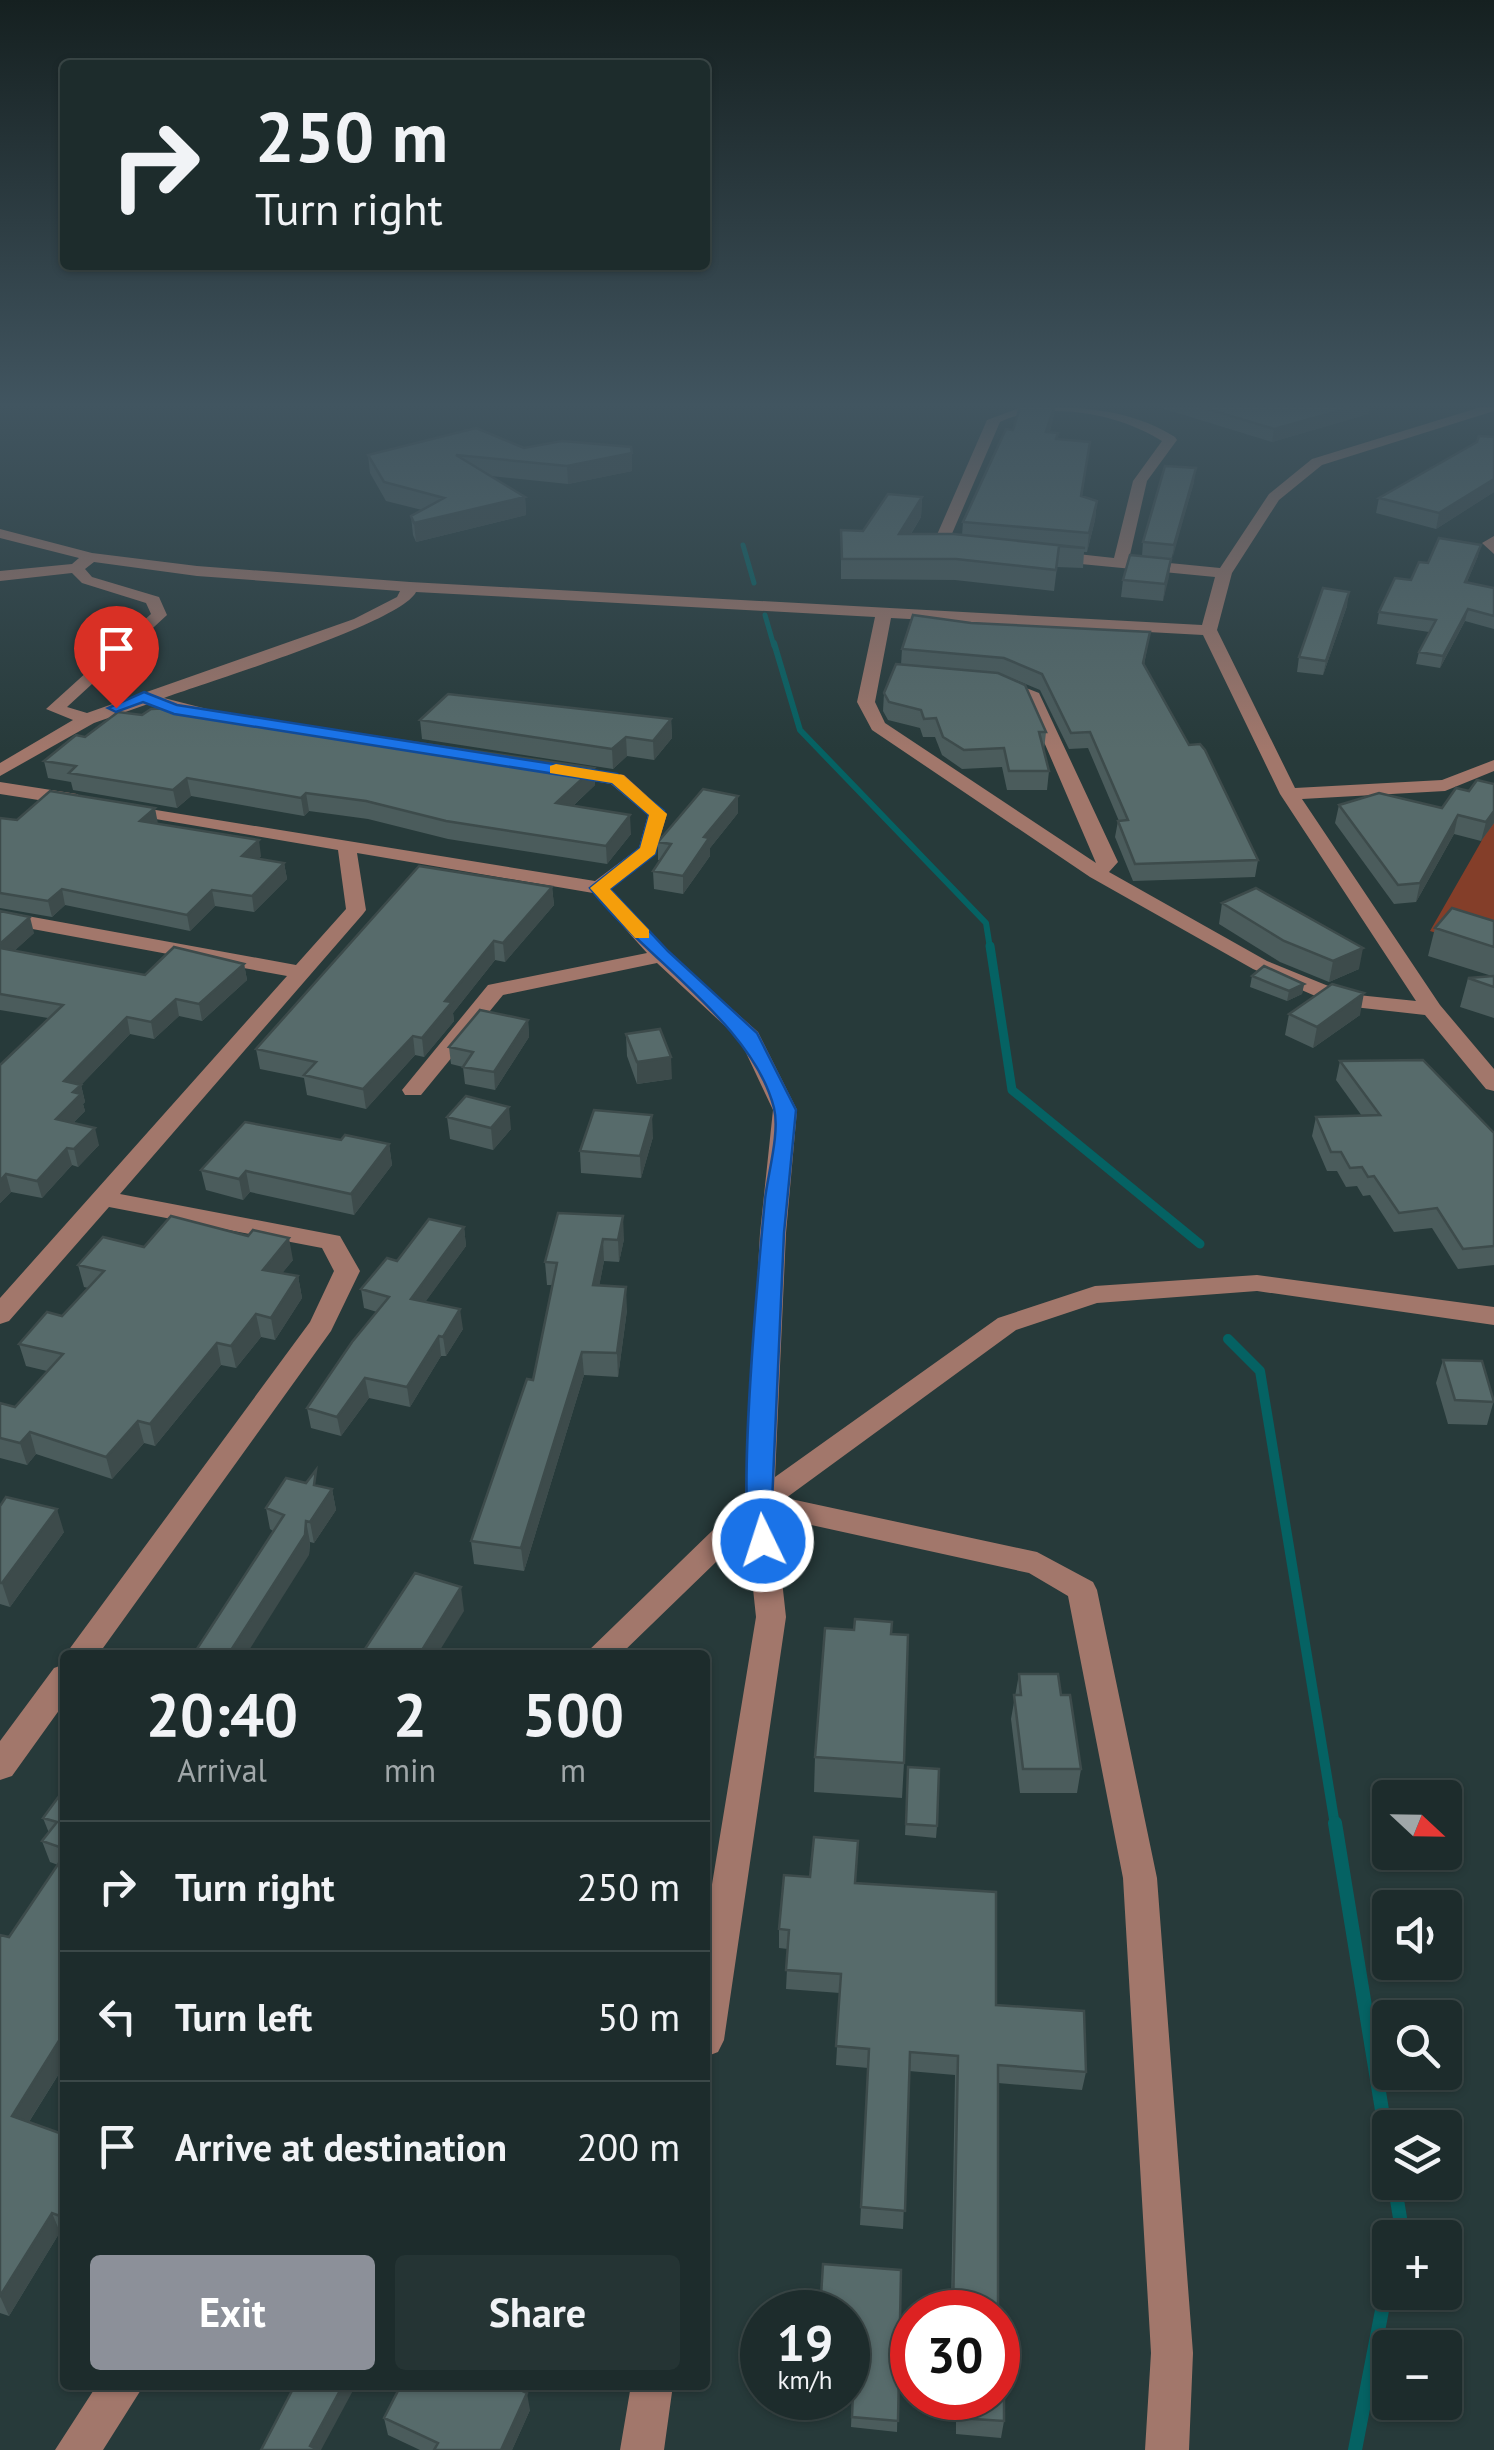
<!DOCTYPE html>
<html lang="en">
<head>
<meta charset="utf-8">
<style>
	body { margin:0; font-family:"PT Sans",sans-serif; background:#253434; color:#f1f3f6; height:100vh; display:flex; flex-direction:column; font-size:38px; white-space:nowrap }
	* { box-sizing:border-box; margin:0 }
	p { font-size:32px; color:#a0a7a9 }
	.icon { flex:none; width:55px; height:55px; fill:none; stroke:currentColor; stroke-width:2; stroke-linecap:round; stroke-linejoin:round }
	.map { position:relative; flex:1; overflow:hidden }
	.details { position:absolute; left:60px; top:1650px; width:650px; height:740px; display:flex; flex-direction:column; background:#1d2c2c; border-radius:10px; box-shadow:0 2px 8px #0004,0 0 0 2px #3b4848 }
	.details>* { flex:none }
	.top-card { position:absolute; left:60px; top:60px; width:650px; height:210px; border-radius:10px; box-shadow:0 2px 8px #0004,0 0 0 2px #3b4848; background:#1d2c2c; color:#f1f3f6; overflow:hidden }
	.needle { width:65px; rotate:112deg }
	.controls { position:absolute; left:1372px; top:1780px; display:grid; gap:20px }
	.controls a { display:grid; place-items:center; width:90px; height:90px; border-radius:10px; background:#1d2c2c; box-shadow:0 2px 8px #0004,0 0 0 2px #3b4848; font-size:50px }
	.speed { position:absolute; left:740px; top:2290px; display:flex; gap:20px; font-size:50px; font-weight:700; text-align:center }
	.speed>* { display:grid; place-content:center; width:130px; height:130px; border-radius:50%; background:#1d2c2c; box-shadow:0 2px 8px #0004,0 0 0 2px #3b4848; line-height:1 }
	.speed small { font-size:25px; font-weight:400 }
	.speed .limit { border:15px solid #d22; background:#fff; color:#111 }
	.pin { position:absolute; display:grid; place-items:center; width:85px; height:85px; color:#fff; margin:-102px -42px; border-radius:50% 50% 50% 0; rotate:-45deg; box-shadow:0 0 10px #0007 }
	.pin .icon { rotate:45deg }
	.me { position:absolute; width:110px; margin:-55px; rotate:356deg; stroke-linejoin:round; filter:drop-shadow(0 0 8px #0008) }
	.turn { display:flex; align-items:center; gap:35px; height:210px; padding:0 30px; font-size:45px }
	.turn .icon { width:130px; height:130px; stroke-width:2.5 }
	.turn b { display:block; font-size:70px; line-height:85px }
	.eta { display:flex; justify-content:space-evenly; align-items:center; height:170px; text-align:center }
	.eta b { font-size:60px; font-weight:600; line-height:70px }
	.cta { display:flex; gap:20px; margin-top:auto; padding:20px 30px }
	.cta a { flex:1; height:115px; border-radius:10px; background:#8c9099; color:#fff; font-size:40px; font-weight:600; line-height:115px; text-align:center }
	.cta a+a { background:#253434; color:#f1f3f6 }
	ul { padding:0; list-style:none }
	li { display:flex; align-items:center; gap:30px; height:130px; padding:0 30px; border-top:2px solid #3b4848 }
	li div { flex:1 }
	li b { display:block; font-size:38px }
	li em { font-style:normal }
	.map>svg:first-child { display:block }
	.green { fill:#843e29 }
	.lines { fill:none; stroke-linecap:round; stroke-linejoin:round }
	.stream-far4 { stroke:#056263; stroke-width:5 }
	.stream-far3 { stroke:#056263; stroke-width:6 }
	.stream-far2 { stroke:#056263; stroke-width:9 }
	.stream-far1 { stroke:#056263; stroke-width:10 }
	.stream { stroke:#056263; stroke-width:14 }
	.minor { fill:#a2776b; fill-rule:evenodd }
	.wall { fill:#4b5c5c }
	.shaded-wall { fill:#3d4b4b }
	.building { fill:#576b6b; stroke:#3d4b4b; stroke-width:2.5 }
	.route { fill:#1a73e8; stroke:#114b97; stroke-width:2.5 }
	.slow { fill:#f59e0b }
</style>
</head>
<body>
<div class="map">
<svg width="1494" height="2450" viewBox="0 0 1494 2450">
	<rect width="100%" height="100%" fill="#273a3a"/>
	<path class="green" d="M1494,804V951L1430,931L1481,842Z"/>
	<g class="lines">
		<path class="stream-far4" d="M743,545L754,583
			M765,615L774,646"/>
		<path class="stream-far3" d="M774,643L800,730L986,923L990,948"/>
		<path class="stream-far2" d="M990,946L1012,1090L1200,1244"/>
		<path class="stream-far1" d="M1228,1339L1260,1371L1335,1825"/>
		<path class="stream" d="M1335,1823L1390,2159
			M1394,2182L1400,2218L1396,2238
			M1355,2450L1390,2269"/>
		<path class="minor" d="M1022,407C1076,407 1127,407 1175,437L1177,440L1147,481L1129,559L1220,568L1269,494L1312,459L1481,407H1494V411L1322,465L1279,500L1232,573L1217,630L1295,788L1442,780L1494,760V771L1445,791L1302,799L1440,1005L1494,1069V1091L1486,1089L1425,1015L1336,1005L1253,969L1090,877L872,730L857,702L875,617L416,592C401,623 207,682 164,698L207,709V717L148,704L94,723L0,776V763L73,720L46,709L151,614L146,603L82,583L72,573L0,581V571L72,564L79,558L0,538V529L92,553L197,566L410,582L1202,625L1215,577L1050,561L1042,556L1050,551L1114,558L1133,481L1162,441C1118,413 1047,400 1000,422L951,536L977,549C963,560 946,549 936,537L987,420ZM94,562L197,576L400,591L397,597L354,619L87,713L67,707L167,615L159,597L92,577L85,569ZM891,618L1203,635L1280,794L1416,1001L1348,994L1267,961L1109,872L1118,862L1039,693L998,677L990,682L1026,700L1096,863L885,723L875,702Z
			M1494,536V554L1482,543Z
			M561,765L624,775L667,814L655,854L611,889L668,952L758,1032L797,1110L786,1233L775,1477L998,1318L1095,1286L1257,1275L1494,1307V1325L1257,1291L1097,1303L1016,1330L786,1498L1037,1552L1093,1582L1097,1590L1157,1878L1193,2353L1189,2450H1145L1151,2353L1123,1878L1068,1596L1029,1573L775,1517L786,1617L724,2040L718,2052L705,2057V1927L756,1617L747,1532L620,1655H584L745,1499L760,1233L773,1110L740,1040L657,963L503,995L421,1095H405L402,1090L488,985L647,953L593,893L357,853L366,910L363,914L120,1194L340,1236L360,1271L331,1331L98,1655H65L310,1322L334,1271L322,1248L109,1207L9,1321L0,1324V1298L287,976L0,923V911L296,965L346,909L338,850L126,814L119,812V804L595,881L639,848L648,815L611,784L555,774L552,770Z
			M0,782L77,794L86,800L77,806L0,794Z
			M65,1664V1702L12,1776L0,1780V1741L54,1668Z
			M97,2385H144L103,2450H55Z
			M631,2385H673L664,2450H620Z"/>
	</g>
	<path class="wall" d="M1020,407H1055L1049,433L1058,439L1090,442L1082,497L1097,501L1095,520L1087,552H1084L1083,568L1057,567L1054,591L955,580L841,579V530L863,531L922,497L921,517L911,534L962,535L963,522L1013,430Z
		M1158,407H1370L1368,414L1272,442Z
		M1494,437V492L1436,529L1376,513L1379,498Z
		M524,448L632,471L568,484L491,476L525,497L526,515L416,542L413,535L411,516L422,510L386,501L370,473L368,455Z
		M1194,482L1171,560L1163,601L1121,597L1123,580L1142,556L1143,542Z
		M1478,556L1467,582L1494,588V629L1465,621L1440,668L1416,664L1419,652L1429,632L1377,624L1379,612L1428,563Z
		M1347,606L1323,675L1297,672L1299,657Z
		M971,623L1150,632L1144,665L1189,745L1258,860L1255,877L1133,881L1115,837L1118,821H1119L1088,748L1069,749L1040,690L999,673L1046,732L1044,750L1049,771L1047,790H1007L1002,767L962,769L942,755L935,737H923L920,728L888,720L883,711L884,693L901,665L902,649Z
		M142,715L594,768L595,785L573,806L631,834L607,864L448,839L368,819L309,811L304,816L191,796L177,808L73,790L71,782L48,778L44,761L85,737Z
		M671,719L672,738L654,760L627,756L613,769L422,739L420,720Z
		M1339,805L1442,808L1494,823L1481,841L1454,834L1416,902L1394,904L1335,823Z
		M738,813L710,848V856L683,894L654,889L653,871L660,860H658V842Z
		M0,818L17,820L158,824L261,856L258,859L284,863L287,879L254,912L215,906L190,931L65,905L52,917L0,908Z
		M552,887L554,905L505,962L495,960L453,1013L454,1021L424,1057L415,1055L366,1109L307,1095L304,1078L260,1069L256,1049Z
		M1222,903L1359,969L1329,982L1280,962L1219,924Z
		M0,911L34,933L14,951L145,975L244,964L247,980L202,1021L179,1016L154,1039L130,1034L81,1085L85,1102L83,1104L85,1111L73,1123L99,1145L78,1167L72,1165L42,1198L11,1192L0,1203V1065L48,1018L0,1010Z
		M1494,921V1018L1460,1007L1468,978L1492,976L1428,956L1435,928Z
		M1252,976L1304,984L1302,994L1287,1001L1250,987Z
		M1289,1014L1360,1015L1313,1048L1285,1035Z
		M528,1020L529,1037L495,1090L465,1084L463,1067L451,1064L449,1047Z
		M626,1034L672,1079L637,1084L627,1056Z
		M1340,1061L1494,1133V1265L1458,1269L1432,1228L1394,1232L1370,1195L1363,1196L1357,1186L1346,1187L1337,1171H1327L1312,1136L1316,1117L1362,1116L1336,1080Z
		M447,1117L511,1129L493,1150L450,1139Z
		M653,1137L641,1178L581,1173L580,1151Z
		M341,1140L389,1144L392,1165L354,1215L250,1192L243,1200L206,1190L201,1170Z
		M558,1213L624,1239L619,1262L604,1261L599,1286L627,1310L618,1377L584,1375L524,1571L474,1564L471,1541L533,1380L552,1285H547L545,1262Z
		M464,1227L466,1246L425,1302L463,1329L446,1356H441L410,1407L369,1398L341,1436L311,1428L307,1408L377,1312L364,1308L361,1289L397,1261Z
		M144,1247L293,1260L282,1273L298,1276L302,1298L275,1340L261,1337L236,1368L221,1365L155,1446L144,1443L112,1479L36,1454L27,1465L0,1458V1403L15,1407L47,1371L26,1366L19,1344L62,1316L88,1288L84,1287L78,1265Z
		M1443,1360L1494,1400L1487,1425L1448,1424L1436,1383Z
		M319,1486L332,1489L336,1510L314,1543L310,1542L309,1555L270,1529L266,1508Z
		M0,1506L64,1532L10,1607L0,1604Z
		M854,1630L891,1634L904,1763L902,1798L814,1792L815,1757Z
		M1019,1674L1061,1695L1081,1769L1077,1793H1020L1011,1719Z
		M65,1767V2064L29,2122L65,2135V2234L60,2232L9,2316L0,2313V1935L9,1937L58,1865L50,1862L42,1841L49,1833L43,1818L64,1789L59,1775Z
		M908,1767L937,1826L936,1838L905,1835Z
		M855,1883L996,2005L1086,2072L1082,2090L998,2083V2363L1004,2421L1001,2438L956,2434V2416L959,2398L998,2312H951L955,2075L909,2071L903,2229L860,2225L868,2068L836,2065L840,1993L786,1989L788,1949L779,1948V1929Z
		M901,2270L897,2432L851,2427L855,2330H848V2312Z
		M464,2389L530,2410L512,2450H420L388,2435L384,2418Z"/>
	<path class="shaded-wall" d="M1054,407H1055L1054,416L1045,450L1046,432Z
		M1353,407H1370L1368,414L1272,442L1274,429Z
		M632,453V471L568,484L567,466Z
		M1196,468L1194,482L1172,560L1174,545Z
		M1494,479V492L1436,529L1439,513Z
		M525,497L526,515L416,542L414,523Z
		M922,497L921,517L898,554L899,534Z
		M1097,501L1095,520L1087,552L1089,533Z
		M1481,545L1478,556L1462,593L1465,582Z
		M1171,559L1169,577L1163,601L1165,584Z
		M1349,592L1347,606L1323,675L1326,661Z
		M1468,609L1465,621L1440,668L1443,656Z
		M671,719L672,738L654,760L653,741Z
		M626,737L627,756L613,769L612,749Z
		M594,768L595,785L557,821L556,803Z
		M187,778L191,796L177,808L173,790Z
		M306,793L309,811L304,816L301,798Z
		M738,796V813L710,848V856L683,894V876L704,837Z
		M155,808L158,824L140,821Z
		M1494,811V823L1481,841L1486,822Z
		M630,815L631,834L607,864L606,846Z
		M1458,815L1454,834L1416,902L1420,883Z
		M259,840L261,856L245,872L242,856Z
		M284,863L287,879L254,912L252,896Z
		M552,887L554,905L505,962L503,943Z
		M62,889L65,905L52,917L48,901Z
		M212,890L215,906L190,931L187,915Z
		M30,917L34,933L0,964V944Z
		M494,941L495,960L453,1013L454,1021L424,1057L422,1038L445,1001Z
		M1363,948L1359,969L1329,982L1333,961Z
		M244,964L247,980L202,1021L199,1004Z
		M1304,984L1302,994L1287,1001L1289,991Z
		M1364,993L1360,1015L1313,1048L1317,1027Z
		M176,999L179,1016L154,1039L151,1022Z
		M127,1017L130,1034L81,1085L85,1102L83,1104L85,1111L60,1136L56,1119L64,1081Z
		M528,1020L529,1037L495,1090L494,1072Z
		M413,1036L415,1055L366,1109L363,1089Z
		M671,1057L672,1079L637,1084V1062Z
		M509,1107L511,1129L493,1150L491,1128Z
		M652,1115L653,1137L641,1178L640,1156Z
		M95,1128L99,1145L78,1167L74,1149Z
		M389,1144L392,1165L354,1215L351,1194Z
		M67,1148L72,1165L42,1198L37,1181Z
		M246,1171L250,1192L243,1200L239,1179Z
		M6,1174L11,1192L0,1203V1181Z
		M623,1216L624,1239L619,1262L618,1240Z
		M464,1227L466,1246L413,1319L411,1299Z
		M289,1238L293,1260L267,1292L263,1270Z
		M603,1239L604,1261L595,1308L593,1285Z
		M298,1276L302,1298L275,1340L271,1318Z
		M626,1287L627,1310L618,1377L617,1353Z
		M460,1309L463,1329L446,1356L443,1337Z
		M256,1314L261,1337L236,1368L231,1346Z
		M439,1336L441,1356L410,1407L407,1387Z
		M217,1343L221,1365L155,1446L150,1424Z
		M582,1352L584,1375L524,1571L521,1548Z
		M365,1378L369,1398L341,1436L337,1417Z
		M138,1421L144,1443L112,1479L106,1457Z
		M30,1432L36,1454L27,1465L20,1443Z
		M332,1489L336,1510L314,1543L310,1522Z
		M57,1509L64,1532L10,1607L2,1583Z
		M306,1521L310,1542L309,1555L246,1655H228Z
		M461,1587L464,1611L437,1655H419Z
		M65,2031V2064L20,2136L12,2116Z
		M52,2213L60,2232L9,2316L0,2296Z
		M343,2385H356L321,2450H311L310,2446Z
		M527,2393L530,2410L512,2450H501Z"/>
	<path class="building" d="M1020,407H1054L1046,432L1058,433L1056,439L1090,442L1081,496L1097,501L1089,533L963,522L1006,429L1013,430Z
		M1201,407H1353L1274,429Z
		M476,428L524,448L562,441L631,447L632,453L567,466L456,455L525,497L414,523L411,516L444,498L384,482L368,455Z
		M1479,436L1494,437V479L1439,513L1379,498L1477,442Z
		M1165,466L1196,468L1174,545L1143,542Z
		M888,494L922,497L899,534H954L1085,548L1059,546L1056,570L956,559H842L841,530L863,531Z
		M1439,538L1481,545L1465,582L1494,588V616L1468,609L1443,656L1419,652L1436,620L1379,612L1395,578L1411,580L1419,562L1428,563Z
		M1130,555L1171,559L1165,584L1123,580Z
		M1323,588L1349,592L1326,661L1299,657Z
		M913,615L971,623L1150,632L1143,663L1189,745L1200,744L1205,750L1258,860L1135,864L1118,821L1128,820L1090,732L1071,733L1042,674L1004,658L902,649Z
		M896,664L998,673L1025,685L1046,732H1039L1049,771H1009L1004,748L964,750L943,737L936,718L924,719L921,710L889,702L884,693Z
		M448,694L671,719L653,741L626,737L612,749L420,720Z
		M173,708L594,768L556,803L630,815L606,846L446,821L366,801L306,793L301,798L187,778L173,790L69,773L76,766L44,761L76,735L85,737L118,712L142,715L151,709Z
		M1477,780L1494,784V811L1486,822L1458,815L1420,883L1398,885L1339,805L1379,793L1442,808L1456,788L1469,791Z
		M703,789L738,796L704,837L709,838L683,876L653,871L671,844L658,842Z
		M50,791L155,808L140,821L259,840L242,856L284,863L252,896L212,890L187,915L62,889L48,901L0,893V818L17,820Z
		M419,866L552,887L503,943L494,941L445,1001L452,1002L422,1038L413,1036L363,1089L304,1075L316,1062L256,1049Z
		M1256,888L1363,948L1333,961L1284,941L1222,903Z
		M1452,908L1494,921V947L1435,928Z
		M0,911L30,917L0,944Z
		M174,947L244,964L199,1004L176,999L151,1022L127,1017L64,1081L81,1085L73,1092L81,1094L56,1119L95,1128L74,1149L67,1148L37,1181L6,1174L0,1181V1065L63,1005L0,994V948L145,975Z
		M1264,966L1304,984L1289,991L1252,976Z
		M1494,976V987L1468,978Z
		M1332,984L1364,993L1317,1027L1289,1014Z
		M480,1010L528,1020L494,1072L463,1067L473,1052L449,1047Z
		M660,1029L671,1057L637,1062L626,1034Z
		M1423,1060L1494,1133V1246L1463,1249L1437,1208L1399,1213L1374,1176L1368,1177L1362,1167L1350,1168L1341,1152H1331L1316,1117L1380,1115L1340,1061Z
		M466,1096L509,1107L491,1128L447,1117Z
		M594,1110L652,1115L640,1156L580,1151Z
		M245,1122L341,1140L345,1135L389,1144L351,1194L246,1171L239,1179L201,1170Z
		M558,1213L623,1216L618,1240L603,1239L593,1285L626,1287L617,1353L582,1352L521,1548L471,1541L527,1379L533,1380L557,1263L545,1262Z
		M171,1216L248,1236L253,1230L289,1238L263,1270L298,1276L271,1318L256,1314L231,1346L217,1343L150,1424L138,1421L106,1457L30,1432L20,1443L0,1438V1403L15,1407L63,1354L19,1344L47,1312L62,1316L104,1271L78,1265L103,1237L144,1247Z
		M429,1219L464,1227L411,1299L460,1309L443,1337L439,1336L407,1387L365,1378L337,1417L307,1408L352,1342L389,1297L361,1289L387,1258L397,1261Z
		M1443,1360L1482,1361L1494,1402L1455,1400Z
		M316,1470L314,1485L332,1489L310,1522L306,1521L305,1535L228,1655H193L284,1515L266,1508L286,1478L306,1483Z
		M6,1497L57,1509L2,1583H0V1506Z
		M415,1573L461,1587L419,1655H374L363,1652Z
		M855,1619L892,1622L891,1634L908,1635L904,1763L815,1757L825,1628L854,1630Z
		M1019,1674H1058L1061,1695H1070L1081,1769H1023L1014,1695H1021Z
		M908,1767L939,1769L937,1826L906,1824Z
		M65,1788V1849L42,1841L57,1822L43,1818Z
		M814,1837L858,1841L855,1883L996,1892V2005L1084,2011L1086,2072L998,2065V2363L1004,2364V2421L958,2418L959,2398H998V2312H953L958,2056L910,2052L905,2211L861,2207L869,2049L836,2046L841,1974L786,1970L789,1930L779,1929L784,1875L810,1877Z
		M65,1854V2031L12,2116L65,2135V2218L52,2213L0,2296V1935L9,1937Z
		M823,2264L901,2270L898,2421L852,2417L856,2320L848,2319V2312H820Z
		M295,2385H343L310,2446L319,2450H261Z
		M401,2385H455L464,2389L466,2385H510L527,2393L501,2450H434L438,2443L384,2418Z"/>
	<linearGradient id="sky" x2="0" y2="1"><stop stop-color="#152020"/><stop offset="0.54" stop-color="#415560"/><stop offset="1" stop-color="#415560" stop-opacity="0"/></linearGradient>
	<rect width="1494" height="750" fill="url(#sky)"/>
	<path class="route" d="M144,692L177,705L617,774L664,811L655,854L610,889L668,951L757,1033L796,1110L784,1233L772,1503L776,1541L772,1548H753C735,1515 760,1252 765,1199C768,1173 780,1133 774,1108C753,1024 644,958 590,888L640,848L649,815L612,783L174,714L143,702L116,712L108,708Z"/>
	<path class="slow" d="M556,764L623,775L667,814L655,854L610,889L649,930V938H635L590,888L640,848L649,815L612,783L550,773V766Z"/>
</svg>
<div class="controls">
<a><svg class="needle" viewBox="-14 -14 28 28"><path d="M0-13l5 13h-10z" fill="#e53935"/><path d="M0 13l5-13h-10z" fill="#a0a7a9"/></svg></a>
<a><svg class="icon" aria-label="sound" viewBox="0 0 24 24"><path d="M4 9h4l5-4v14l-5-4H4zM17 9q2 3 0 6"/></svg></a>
<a><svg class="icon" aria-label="search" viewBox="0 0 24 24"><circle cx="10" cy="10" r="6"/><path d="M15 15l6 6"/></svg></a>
<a><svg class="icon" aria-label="layers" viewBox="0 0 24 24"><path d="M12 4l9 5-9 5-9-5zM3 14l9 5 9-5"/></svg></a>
<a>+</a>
<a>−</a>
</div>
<div class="speed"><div>19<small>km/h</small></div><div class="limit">30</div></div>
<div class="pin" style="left:116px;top:708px;background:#d93025"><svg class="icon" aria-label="arrive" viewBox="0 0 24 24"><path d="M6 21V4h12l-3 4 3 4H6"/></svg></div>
<svg class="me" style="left:763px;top:1541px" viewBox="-20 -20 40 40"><circle r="17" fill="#1a73e8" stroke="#fff" stroke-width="3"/><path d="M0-11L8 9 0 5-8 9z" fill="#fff"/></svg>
<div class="top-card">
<div class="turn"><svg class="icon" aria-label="right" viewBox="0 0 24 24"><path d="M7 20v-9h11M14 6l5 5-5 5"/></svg><div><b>250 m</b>Turn right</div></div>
</div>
<section class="details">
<div class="eta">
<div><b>20:40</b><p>Arrival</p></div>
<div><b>2</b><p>min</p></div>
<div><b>500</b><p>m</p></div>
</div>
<ul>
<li><svg class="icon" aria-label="right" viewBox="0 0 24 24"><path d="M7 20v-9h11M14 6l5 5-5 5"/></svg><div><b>Turn right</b></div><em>250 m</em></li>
<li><svg class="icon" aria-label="left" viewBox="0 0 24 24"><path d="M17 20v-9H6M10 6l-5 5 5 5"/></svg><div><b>Turn left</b></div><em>50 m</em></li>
<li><svg class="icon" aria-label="arrive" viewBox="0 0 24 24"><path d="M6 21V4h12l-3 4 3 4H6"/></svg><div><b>Arrive at destination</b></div><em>200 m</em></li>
</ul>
<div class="cta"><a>Exit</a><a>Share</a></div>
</section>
</div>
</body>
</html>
